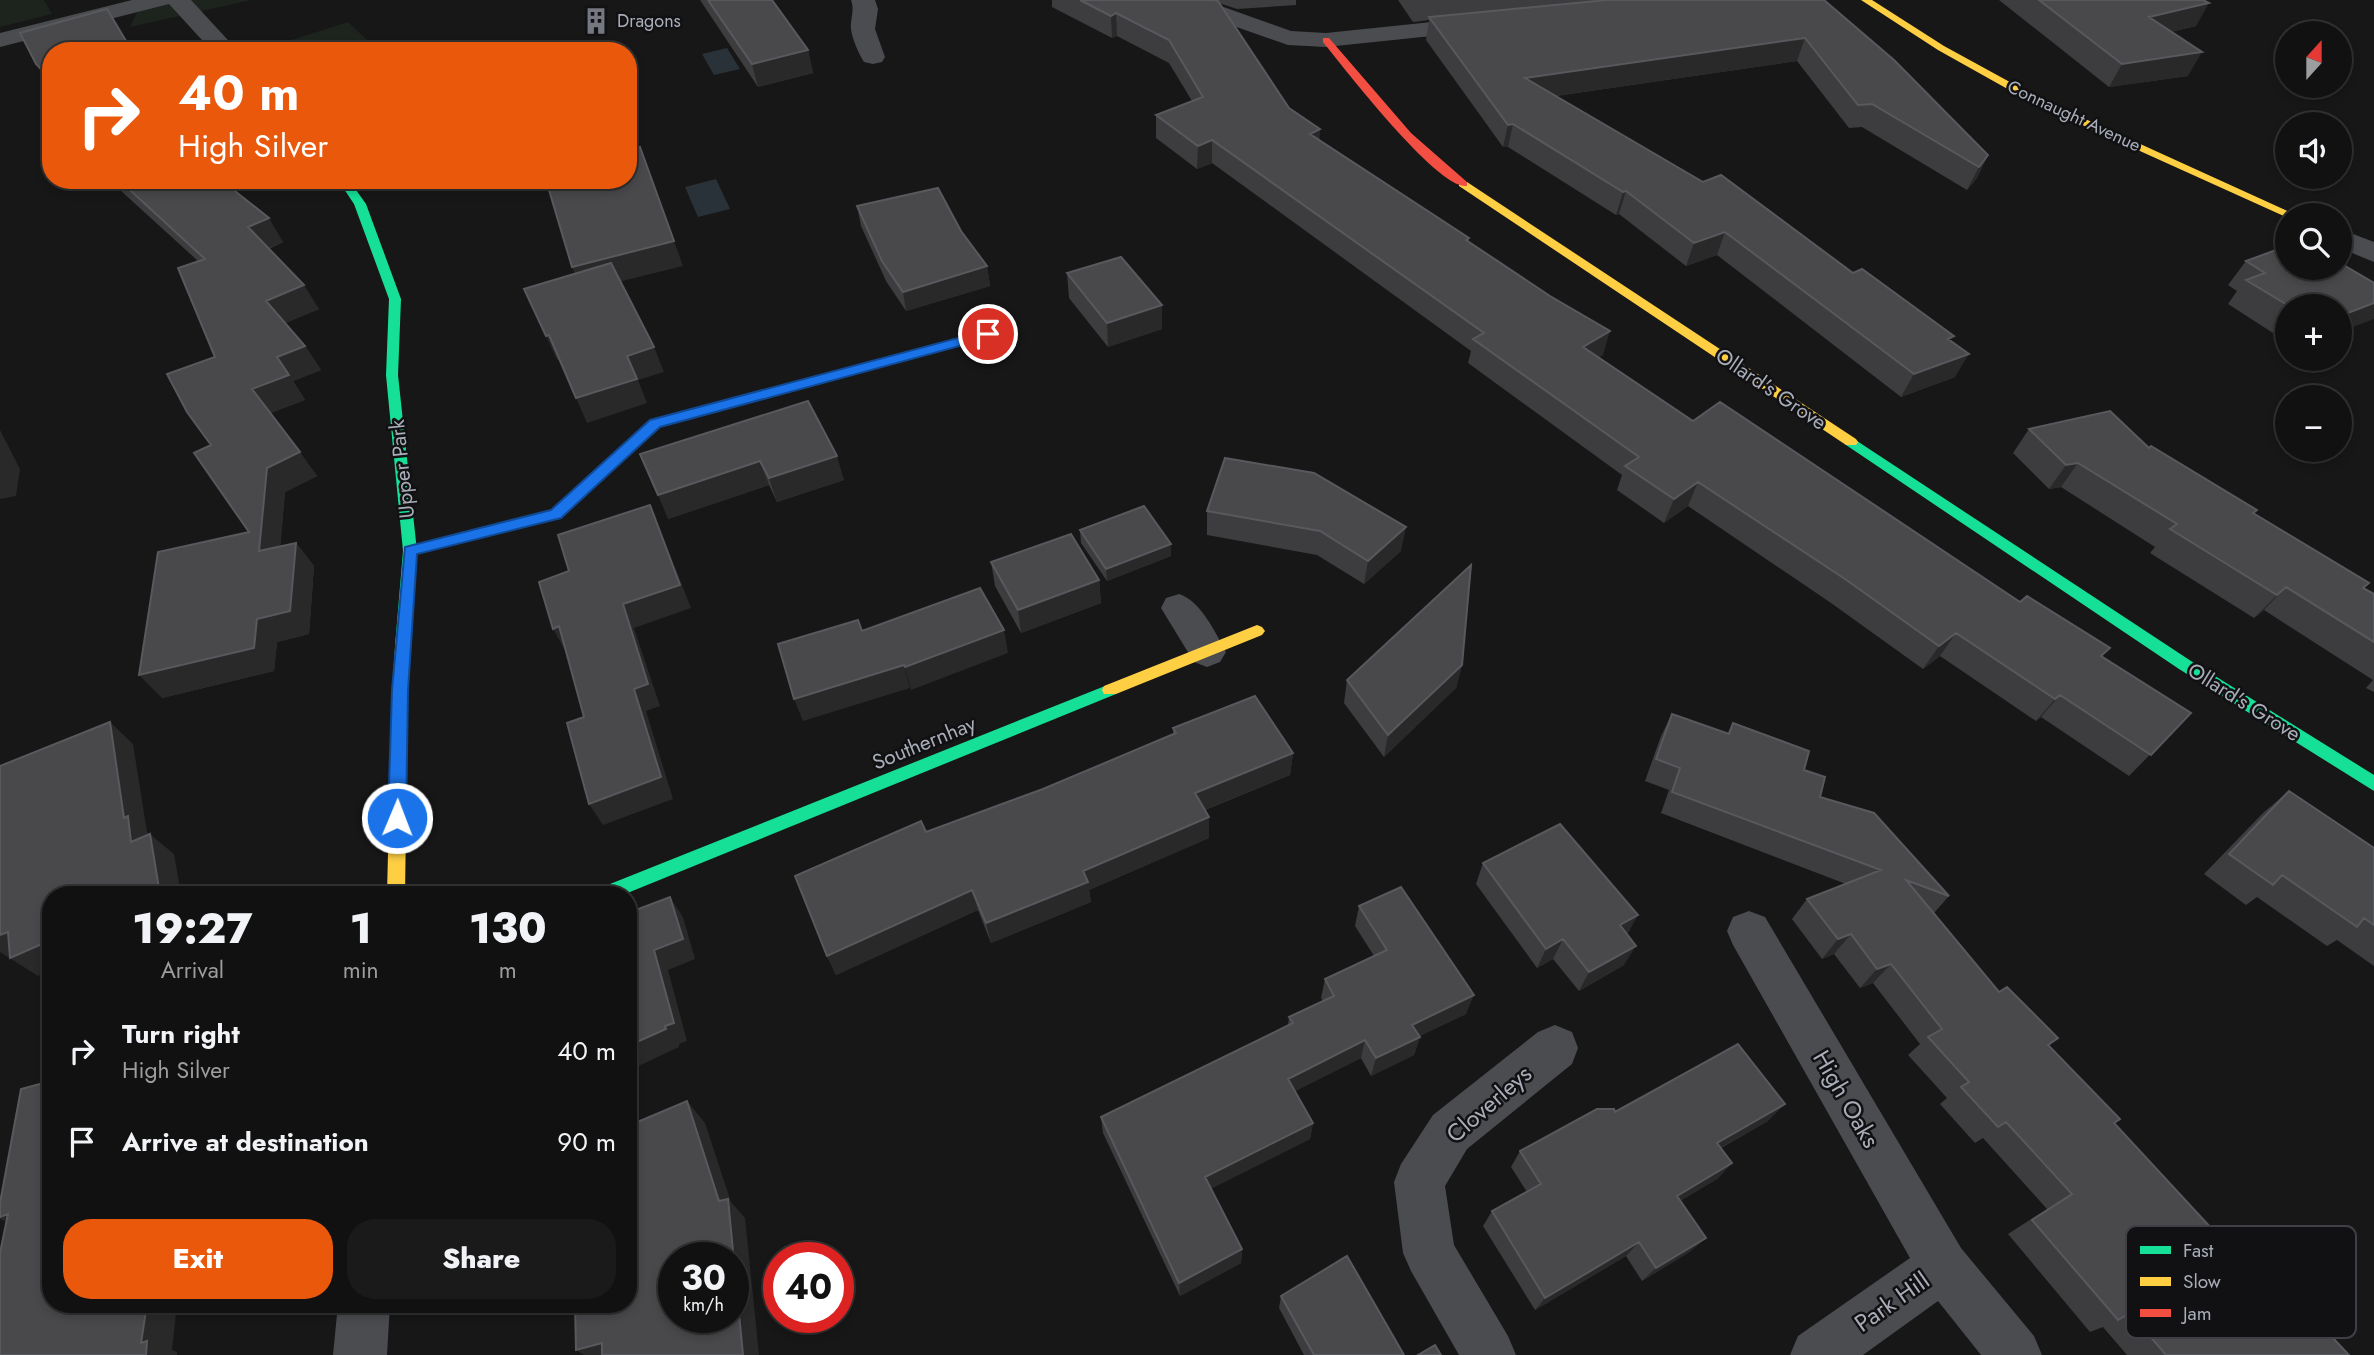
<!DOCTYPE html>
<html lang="en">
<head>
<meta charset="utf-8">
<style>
	body { margin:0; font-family:Jost,sans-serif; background:#1a1a1a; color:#f1f3f6; height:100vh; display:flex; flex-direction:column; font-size:26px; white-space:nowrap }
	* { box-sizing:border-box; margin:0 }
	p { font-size:23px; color:#9c9d9f }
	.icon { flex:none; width:38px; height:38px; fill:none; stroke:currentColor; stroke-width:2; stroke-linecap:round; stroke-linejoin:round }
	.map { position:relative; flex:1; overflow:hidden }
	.panel { position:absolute; left:42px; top:886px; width:595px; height:427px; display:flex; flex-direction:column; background:#111; border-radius:28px; box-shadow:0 4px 10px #0003,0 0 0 2px #303131 }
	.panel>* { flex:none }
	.top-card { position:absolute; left:42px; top:42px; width:595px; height:147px; border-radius:28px; box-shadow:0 4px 10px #0003,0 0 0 2px #303131; background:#ea580c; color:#fff; overflow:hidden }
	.needle { width:46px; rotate:21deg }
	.tools { position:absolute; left:2275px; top:21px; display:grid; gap:14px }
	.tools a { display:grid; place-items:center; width:77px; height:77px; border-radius:50%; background:#111; box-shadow:0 4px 10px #0003,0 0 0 2px #303131; font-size:35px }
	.speed { position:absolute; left:658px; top:1242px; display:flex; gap:14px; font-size:35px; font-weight:700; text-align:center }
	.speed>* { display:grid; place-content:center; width:91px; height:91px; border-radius:50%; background:#111; box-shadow:0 4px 10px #0003,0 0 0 2px #303131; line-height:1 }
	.speed small { font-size:18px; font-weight:400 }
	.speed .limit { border:10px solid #d22; background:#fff; color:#111 }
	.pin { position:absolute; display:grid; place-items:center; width:60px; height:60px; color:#fff; margin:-30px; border:4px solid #fff; border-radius:50%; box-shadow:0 2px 7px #0007 }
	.me { position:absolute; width:77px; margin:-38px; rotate:1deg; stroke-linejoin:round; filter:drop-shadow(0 0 5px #0008) }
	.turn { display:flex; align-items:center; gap:24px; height:147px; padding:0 21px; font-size:32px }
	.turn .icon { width:91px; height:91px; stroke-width:2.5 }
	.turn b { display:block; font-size:49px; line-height:60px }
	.eta { display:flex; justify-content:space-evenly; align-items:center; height:119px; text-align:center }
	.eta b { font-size:42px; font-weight:800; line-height:49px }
	.cta { display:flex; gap:14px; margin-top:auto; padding:14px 21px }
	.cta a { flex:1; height:80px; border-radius:28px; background:#ea580c; color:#fff; font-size:28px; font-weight:800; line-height:80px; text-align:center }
	.cta a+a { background:#1a1a1a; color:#f1f3f6 }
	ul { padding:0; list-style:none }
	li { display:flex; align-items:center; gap:21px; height:91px; padding:0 21px }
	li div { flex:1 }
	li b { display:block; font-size:26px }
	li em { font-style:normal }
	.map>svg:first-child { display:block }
	.green { fill:#1d241e }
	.water { fill:#2a3239 }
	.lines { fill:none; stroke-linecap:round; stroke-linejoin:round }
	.street { fill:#4b4c50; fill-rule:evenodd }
	.fast { fill:#16e098; fill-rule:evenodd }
	.slow { fill:#ffcf43; fill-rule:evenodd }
	.jam { fill:#f24e42; fill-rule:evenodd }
	.wall { fill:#3d3d3f }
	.shaded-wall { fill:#29292a }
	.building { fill:#49494c; stroke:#58595d; stroke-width:2; fill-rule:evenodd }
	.route { fill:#1a73e8; stroke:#114b97; stroke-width:2 }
	.labels { text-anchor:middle; stroke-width:5; stroke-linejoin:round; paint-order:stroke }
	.far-poi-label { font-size:18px; fill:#a8adb8; stroke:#111113; text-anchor:start }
	.far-street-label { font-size:18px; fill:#a8adb8; stroke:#111113 }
	.street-label { font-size:21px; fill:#a8adb8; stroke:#111113 }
	.near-street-label { font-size:24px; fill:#a8adb8; stroke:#111113 }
	.key { fill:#111113; stroke:#3e4045; stroke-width:2 }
	.key-label { font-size:19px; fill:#a8adb8 }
</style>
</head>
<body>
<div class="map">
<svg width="2374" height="1355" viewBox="0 0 2374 1355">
	<rect width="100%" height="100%" fill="#171717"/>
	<path class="green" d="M0,0H44L52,14L0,27Z
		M143,0H251L130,27Z
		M348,22L379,51H273L270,47Z"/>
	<path class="water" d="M727,48L740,69L714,75L702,54Z
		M716,179L730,209L698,217L685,187Z"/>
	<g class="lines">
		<path class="street" d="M132,0H191L238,51H212L169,4L0,47V33Z
			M851,0H875L878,9L875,29L885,57L882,62L873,64L864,62C859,54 852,39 851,29C850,18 855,11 851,0Z
			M1170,0H1204L1291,31L1326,33L1480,17L1488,19L1492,24L1488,29L1480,31L1326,47L1288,45L1174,5Z
			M2340,229L2374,242V262L2340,248Z
			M1179,594C1201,601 1215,632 1226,652L1220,662L1207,667L1194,662L1161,608L1166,598Z
			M1749,911L1765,917L1961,1248L2034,1336L2042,1355H1981L1938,1301L1863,1355H1790L1798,1336L1910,1258L1733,945L1727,931L1733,917Z
			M1555,1025L1572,1032L1578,1048L1572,1064L1467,1149L1445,1186L1454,1245L1508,1336L1516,1355H1459L1411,1271L1403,1253L1394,1182L1401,1164L1433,1115L1538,1032Z
			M338,1304H390L387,1355H333Z"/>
		<path class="fast" d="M338,180H349L366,204L401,299L398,375L417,551L412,634L404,640L396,634L403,551L386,375L389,299L354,204Z
			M988,330L992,331V337L834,380L828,376L829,373Z
			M1851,437L2191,661L2374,775V791L2179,669L1846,445L1844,442Z
			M1110,684L1116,686L1118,690L1116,694L625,894H597L600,888Z"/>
		<path class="slow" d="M1861,0H1872L1944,46L2037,97L2296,215L2286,217L2029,101L1938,50Z
			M1459,182H1467L1856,439L1858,442L1856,445H1846L1459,186Z
			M834,372L840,376L839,379L660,427L561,518L410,556L403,551L410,546L551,510L650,421Z
			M1257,625L1262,627L1265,631L1262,635L1116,694H1104L1102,690L1104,686Z
			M404,628L412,634L408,690L405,894H387L392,690L396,634Z"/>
		<path class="jam" d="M1323,38H1329L1411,133L1467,182V186C1438,190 1344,68 1323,42Z"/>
	</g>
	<path class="wall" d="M700,0H772L808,50L813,73L758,87Z
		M1052,0H1296V5L1237,9L1219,3L1289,108L1320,140L1469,238V242L1603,355L1599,357L1693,421L2102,657L2191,713L2129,776L2041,717L2036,721L1940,656L1923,669L1831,603L1688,506L1664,523L1617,490L1622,475L1468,363L1471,351L1212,163L1197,169L1156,138V115L1192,101L1169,63L1117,36L1112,38L1052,7Z
		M1398,0H1824L1988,155L1977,178L1967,190L1862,127L1849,128L1797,61L1556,96L1853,273L1951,341L1955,377L1901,397L1717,255L1686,266L1619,214L1616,215L1508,147H1503L1426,40L1429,20L1413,22Z
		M1999,0H2203L2196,26L2171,32L2188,76L2109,87Z
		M107,9L133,51H51V85L36,64L20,33Z
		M113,180H221L283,242L269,249L319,309L285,323L305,346L321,370L293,381L305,400L270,413L317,476L285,492L280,546L296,543L314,566L309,634L277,642L274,671L162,698L249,532L211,445L215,357L198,261L120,190Z
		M857,206L961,231L987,266L990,286L906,311L886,281L861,226Z
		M2246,261L2340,306H2287V342L2228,304L2237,291L2228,285Z
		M1067,273L1162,329L1108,347L1069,298Z
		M808,401L844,480L777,502L769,485L668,519Z
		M2029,429L2149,448L2257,510L2253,513L2363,588L2374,594V692L2366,688L2373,680L2264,610L2254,618L2150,553L2155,547L2061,487L2049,489L2013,453Z
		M1225,458L1401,551L1364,584L1317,555L1207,535V511Z
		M1080,530L1171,544V556L1107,581L1081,543Z
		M991,562L1099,580L1101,603L1021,633L995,586Z
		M1462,665L1456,688L1384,757L1344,703L1347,680Z
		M1672,714L1727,734L1733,723L1804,770L1820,797L1949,896L1934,913L1999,992L2048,1045L2114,1123L2236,1254L2248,1248L2349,1355H2127L2103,1327L2090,1332L2008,1234L2047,1209L1983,1138L1975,1143L1940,1104L1947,1098L1908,1055L1920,1044L1873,983L1860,988L1834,954L1822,959L1792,919L1807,899L1846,884L1661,813L1669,790L1645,781L1661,736Z
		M1173,728L1293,753L1290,775L1205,810L1209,838L1089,890L1091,902L991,943L978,910L836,975L827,956L926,832L1043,789L1173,735Z
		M2289,791L2374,848V966L2337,940L2327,946L2257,897L2246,905L2204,874L2263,813Z
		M1483,863L1627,935L1624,965L1579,991L1553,959L1537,968L1476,884Z
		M1359,906L1466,1014L1419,1036L1420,1037L1414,1055L1371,1076L1361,1058L1295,1091L1313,1123L1310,1139L1211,1188L1242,1249L1241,1263L1180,1296L1103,1133L1101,1117L1288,1025L1289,1017L1323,1001L1321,998L1325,979L1374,956L1355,926Z
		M1615,1112L1768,1121L1721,1148L1732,1163L1717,1179L1680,1201L1691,1251L1642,1281L1626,1256L1535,1310L1483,1226L1492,1211L1527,1192L1511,1167L1520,1151Z
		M1281,1296L1404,1355H1304L1279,1308Z"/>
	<path class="shaded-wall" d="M2209,3L2196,26L2136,40L2149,17Z
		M1116,13L1117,36L1112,38L1111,16Z
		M1805,38L1797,61L1521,101L1525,78Z
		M808,50L813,73L758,87L752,64Z
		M2202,52L2188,76L2109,87L2122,64Z
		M1513,124L1508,147H1503L1508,125Z
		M1320,129L1319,153L1310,134Z
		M1212,140V163L1197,169L1198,146Z
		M1988,155L1977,178L1967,190L1979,167Z
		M1626,191L1619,214L1616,215L1623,192Z
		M269,218L283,242L263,251L248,227Z
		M1725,232L1717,255L1686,266L1694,243Z
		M674,241L683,266L582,291L572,267Z
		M987,266L990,286L906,311L903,292Z
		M304,285L319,309L281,325L266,301Z
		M2374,303V319L2340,332V316Z
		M1162,305V329L1108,347L1107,323Z
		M1610,331L1603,355L1576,371L1583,347Z
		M549,335L560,359L557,360L546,336Z
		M305,346L321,370L293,381L305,400L269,414L252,389L277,357Z
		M654,347L664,372L638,380L647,403L587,423L576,398L627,356Z
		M1969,354L1955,377L1901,397L1914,374Z
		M0,430L20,469L16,496L0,499Z
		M300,452L317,476L285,492L278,575L259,551L267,468Z
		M837,456L844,480L777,502L769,478Z
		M760,461L769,485L668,519L658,495Z
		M2078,463L2061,487L2049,489L2066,465Z
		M1698,482L1688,506L1664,523L1674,499Z
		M650,505L660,529L691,608L634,628L660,706L646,711L673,799L603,825L589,804L623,604Z
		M1406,527L1401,551L1364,584L1368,561Z
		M296,543L314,566L309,634L277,642L274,671L162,698L139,675L257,619Z
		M1171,544V556L1107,581L1106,569Z
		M1099,580L1101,603L1021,633L1018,610Z
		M2286,587L2264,610L2254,618L2277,595Z
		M559,626L566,652L553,629Z
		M1004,630L1008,653L911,690L905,667Z
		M1956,633L1940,656L1923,669L1939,646Z
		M904,665L910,688L803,721L794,699Z
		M1462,665L1456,688L1384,757L1388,735Z
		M2060,695L2041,717L2036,721L2055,699Z
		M110,722L133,744L147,832L151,835L150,834L174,854L181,894H160L131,842L124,818Z
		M1293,753L1290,775L1194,814L1195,793Z
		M1209,817V838L1089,890L1091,902L991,943L986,923L1083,871Z
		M972,890L978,910L836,975L827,956Z
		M670,897L683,917L695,959L668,970L687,1041L679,1044V1047L628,1071V1046L654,950Z
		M1638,915L1627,935L1620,925Z
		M8,932L51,940V970L38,976L0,952V935Z
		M1851,934L1834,954L1822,959L1838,939Z
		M1563,939L1553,959L1537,968L1546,949Z
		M1636,946L1624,965L1579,991L1589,972Z
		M1891,964L1873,983L1860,988L1877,969Z
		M1474,995L1466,1014L1406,1043L1412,1025Z
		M1420,1037L1414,1055L1371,1076L1376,1058Z
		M1365,1040L1361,1058L1285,1096L1288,1079Z
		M687,1101L705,1123L731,1202L745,1218L759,1355H743L719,1201Z
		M1785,1104L1768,1121L1702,1158L1717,1143Z
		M1313,1123L1310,1139L1205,1192V1177Z
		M1732,1163L1717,1179L1663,1211L1677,1196Z
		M8,1214L30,1231L0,1219V1217Z
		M1706,1238L1691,1251L1642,1281L1656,1268Z
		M1639,1242L1626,1256L1535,1310L1545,1298Z
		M1242,1249L1241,1263L1180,1296L1179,1283Z
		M147,1304H177L172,1350L177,1352V1355H146L141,1343Z
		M602,1343L621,1355H584L576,1350Z"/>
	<path class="building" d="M708,0H772L808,50L752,64Z
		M1080,0H1215L1218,1L1289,108L1320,129L1310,134L1469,238L1466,240L1550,296L1610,331L1583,347L1693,421L1720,402L2020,602L2027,596L2110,648L2101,656L2191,713L2151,755L2060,695L2055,699L1956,633L1939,646L1845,579L1698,482L1674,499L1625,466L1639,457L1473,339L1484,333L1212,140L1198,146L1156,115L1203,97L1169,40L1116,13L1111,16Z
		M1607,0H1824L1894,60L1988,155L1979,167L1872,104L1858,105L1805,38L1525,78L1703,182L1721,175L1853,273L1862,269L1954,336L1948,339L1969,354L1914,374L1725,232L1694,243L1626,191L1623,192L1513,124L1508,125L1429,17Z
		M2039,0H2203L2209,3L2149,17L2202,52L2122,64Z
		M107,9L132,51H51V80L36,64L20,33Z
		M640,147L674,241L572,267L546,180H628V150Z
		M119,180H221L269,218L248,227L304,285L266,301L305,346L277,357L289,375L252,389L300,452L267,468L259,551L296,543L290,611L257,619L254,648L139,675L158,552L249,532L194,453L211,445L187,412L167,374L215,357L178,268L205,259Z
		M938,188L961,231L987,266L903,292L882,261L857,206Z
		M2287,246V268H2340V263L2374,283V303L2340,316V306H2289L2246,280L2265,273L2246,261Z
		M1121,257L1162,305L1107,323L1067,273Z
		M611,263L654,347L627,356L637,379L576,398L549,335L546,336L524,289Z
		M808,401L837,456L769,478L760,461L658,495L640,454Z
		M2110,411L2149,448L2151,446L2257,510L2253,513L2369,583L2363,588L2374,594V642L2286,587L2277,595L2170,529L2177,524L2078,463L2066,465L2029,429Z
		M1225,458L1314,473L1406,527L1368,561L1320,531L1207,511Z
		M650,505L680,585L623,604L648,684L634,689L661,777L589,804L567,723L584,717L559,626L553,629L539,582L569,571L558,535Z
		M1144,506L1171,544L1106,569L1080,530Z
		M1071,534L1099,580L1018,610L991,562Z
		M1471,565L1462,665L1388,735L1347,680Z
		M980,588L1004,630L905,667L904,665L794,699L778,644L858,620L862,631Z
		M1255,696L1293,753L1195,793L1209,817L1083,871L1088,882L986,923L972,890L827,956L795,876L921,821L926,832L1043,789L1176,733L1173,728Z
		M1672,714L1729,734L1733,723L1809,751L1804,770L1825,777L1820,797L1874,813L1949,896L1906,880L1999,992L2007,987L2058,1038L2048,1045L2120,1119L2114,1123L2237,1256L2248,1248L2349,1355H2166L2130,1313L2118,1320L2032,1220L2072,1194L2006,1122L1998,1127L1961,1087L1969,1082L1928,1037L1942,1029L1891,964L1877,969L1851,934L1838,939L1807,899L1881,870L1672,792L1680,768L1656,759Z
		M110,722L124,818L128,816L131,842L150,834L160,894H51V940L10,958L8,932L0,935V766Z
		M2289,791L2374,848V925L2364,918L2357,927L2282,875L2273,885L2229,854Z
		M1560,824L1638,915L1620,925L1636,946L1589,972L1563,939L1546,949L1483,863Z
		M1401,887L1474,995L1412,1025L1420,1037L1376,1058L1365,1040L1288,1079L1313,1123L1205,1177L1242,1249L1179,1283L1101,1117L1293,1023L1289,1017L1334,996L1325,979L1387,950L1359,906Z
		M670,897L683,939L654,950L674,1023L665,1026L666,1029L628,1046V913Z
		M1738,1044L1785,1104L1717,1143L1732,1163L1677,1196L1706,1238L1656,1268L1639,1242L1545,1298L1492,1211L1541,1184L1520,1151L1597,1109H1614L1615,1112Z
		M51,1081V1304H147L141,1343L147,1341L146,1355H0V1253L8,1214L0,1217V1203L21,1089Z
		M687,1101L719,1201L728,1199L743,1355H602V1343L576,1350L575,1304H628V1126ZM674,1258H733V1318H674Z
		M1347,1256L1404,1355H1314L1281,1296Z
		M1435,1345L1441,1355H1418Z"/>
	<path class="route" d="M988,330L995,334L993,337L660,427L561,518L417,554L408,690L406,818L403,823L397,825L391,823L388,818L392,690L405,547L551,510L650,420Z"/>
	<defs>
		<symbol id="building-bare" viewBox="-9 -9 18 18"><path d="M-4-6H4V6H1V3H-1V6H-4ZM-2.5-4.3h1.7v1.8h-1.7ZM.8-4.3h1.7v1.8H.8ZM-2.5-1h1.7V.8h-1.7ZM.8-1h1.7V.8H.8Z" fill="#757880" stroke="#111113" stroke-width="2.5" paint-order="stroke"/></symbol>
	</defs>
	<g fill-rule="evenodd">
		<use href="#building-bare" x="577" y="2" width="38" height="38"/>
	</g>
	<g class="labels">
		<g class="far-poi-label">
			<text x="617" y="27">Dragons</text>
		</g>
		<g class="far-street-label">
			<text transform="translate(2074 116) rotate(25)" y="6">Connaught Avenue</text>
		</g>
		<g class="street-label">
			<text transform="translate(1771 389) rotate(34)" y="7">Ollard's Grove</text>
			<text transform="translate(402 469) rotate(-96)" y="7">Upper Park</text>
			<text transform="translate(2244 702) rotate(32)" y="7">Ollard's Grove</text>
			<text transform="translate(924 743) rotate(-22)" y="7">Southernhay</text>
		</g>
		<g class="near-street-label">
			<text transform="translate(1846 1099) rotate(60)" y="8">High Oaks</text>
			<text transform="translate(1489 1104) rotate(-41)" y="8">Cloverleys</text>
			<text transform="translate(1892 1302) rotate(-35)" y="8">Park Hill</text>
		</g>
	</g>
	<rect x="2126" y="1226" width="230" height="112" rx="10" class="key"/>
	<rect x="2140" y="1246" width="31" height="8" fill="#16e098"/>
	<rect x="2140" y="1277" width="31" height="9" fill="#ffcf43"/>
	<rect x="2140" y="1309" width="31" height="8" fill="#f24e42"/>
	<g class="key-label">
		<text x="2183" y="1257">Fast</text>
		<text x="2183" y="1288">Slow</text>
		<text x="2183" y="1320">Jam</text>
	</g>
</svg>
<div class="tools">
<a><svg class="needle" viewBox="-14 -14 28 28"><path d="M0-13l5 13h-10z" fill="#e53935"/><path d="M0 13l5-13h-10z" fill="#9c9d9f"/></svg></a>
<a><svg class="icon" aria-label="sound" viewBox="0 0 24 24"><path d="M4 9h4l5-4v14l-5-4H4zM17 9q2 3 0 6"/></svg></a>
<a><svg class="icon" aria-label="search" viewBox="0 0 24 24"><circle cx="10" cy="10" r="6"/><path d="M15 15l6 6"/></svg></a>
<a>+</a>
<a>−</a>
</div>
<div class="speed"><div>30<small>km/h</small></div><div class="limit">40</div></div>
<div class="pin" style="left:988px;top:334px;background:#d93025"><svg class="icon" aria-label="arrive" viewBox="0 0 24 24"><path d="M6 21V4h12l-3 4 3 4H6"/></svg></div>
<svg class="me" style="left:397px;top:818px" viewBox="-20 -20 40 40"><circle r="17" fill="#1a73e8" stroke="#fff" stroke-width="3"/><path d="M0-11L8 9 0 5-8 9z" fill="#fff"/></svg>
<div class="top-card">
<div class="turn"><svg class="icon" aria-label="right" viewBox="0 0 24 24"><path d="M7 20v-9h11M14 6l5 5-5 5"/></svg><div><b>40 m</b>High Silver</div></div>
</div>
<section class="panel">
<div class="eta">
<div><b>19:27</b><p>Arrival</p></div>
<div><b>1</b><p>min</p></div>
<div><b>130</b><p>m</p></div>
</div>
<ul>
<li><svg class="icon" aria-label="right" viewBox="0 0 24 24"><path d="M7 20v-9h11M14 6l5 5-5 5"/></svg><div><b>Turn right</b><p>High Silver</p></div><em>40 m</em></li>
<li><svg class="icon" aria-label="arrive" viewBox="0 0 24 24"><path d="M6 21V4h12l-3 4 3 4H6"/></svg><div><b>Arrive at destination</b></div><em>90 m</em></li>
</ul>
<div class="cta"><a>Exit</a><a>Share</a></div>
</section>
</div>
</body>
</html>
